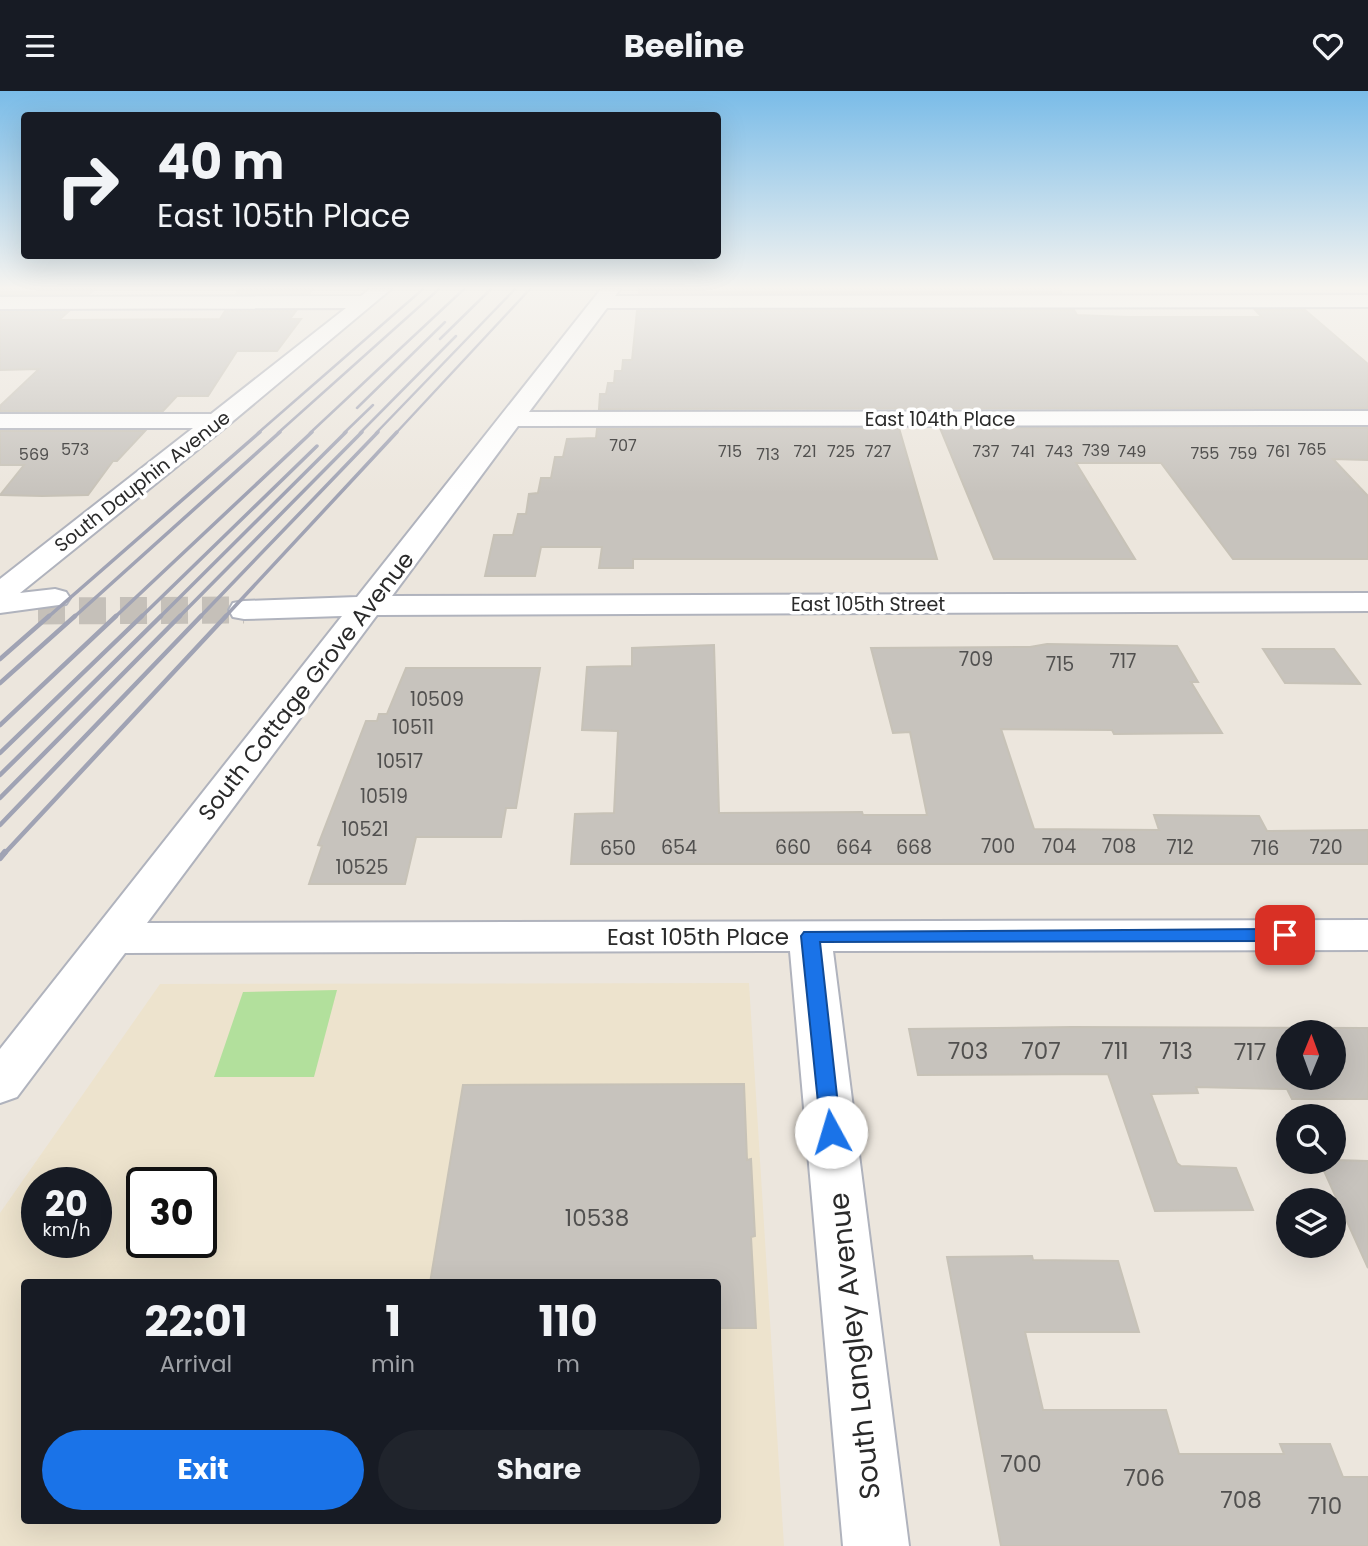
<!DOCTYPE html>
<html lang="en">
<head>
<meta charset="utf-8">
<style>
	body { margin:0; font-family:Poppins,sans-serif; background:#20242c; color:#f1f3f6; height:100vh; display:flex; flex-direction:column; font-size:26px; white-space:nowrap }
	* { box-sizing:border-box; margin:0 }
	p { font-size:23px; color:#9ea1a6 }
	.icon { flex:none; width:38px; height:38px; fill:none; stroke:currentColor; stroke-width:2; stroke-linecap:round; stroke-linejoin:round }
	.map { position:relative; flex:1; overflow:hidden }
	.drawer { position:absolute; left:21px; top:1188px; width:700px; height:245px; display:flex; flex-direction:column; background:#171b24; border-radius:7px; box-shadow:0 7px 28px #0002 }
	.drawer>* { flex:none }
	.hud { position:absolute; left:21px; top:21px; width:700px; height:147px; border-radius:7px; box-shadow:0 7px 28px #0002; background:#171b24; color:#f1f3f6; overflow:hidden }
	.needle { width:46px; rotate:1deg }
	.buttons { position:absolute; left:1276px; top:929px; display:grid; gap:14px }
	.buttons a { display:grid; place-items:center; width:70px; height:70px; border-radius:50%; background:#171b24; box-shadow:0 7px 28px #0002; font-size:35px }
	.speed { position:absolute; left:21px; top:1076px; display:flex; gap:14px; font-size:35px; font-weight:700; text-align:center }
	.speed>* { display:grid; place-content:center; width:91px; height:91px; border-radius:50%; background:#171b24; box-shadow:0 7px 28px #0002; line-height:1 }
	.speed small { font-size:18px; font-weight:400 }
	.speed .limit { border:4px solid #111; border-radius:10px; background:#fff; color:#111 }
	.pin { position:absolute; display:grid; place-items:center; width:60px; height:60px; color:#fff; margin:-30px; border-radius:14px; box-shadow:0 4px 10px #0006 }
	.me { position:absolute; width:77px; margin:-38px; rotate:354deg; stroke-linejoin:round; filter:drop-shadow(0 0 5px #0008) }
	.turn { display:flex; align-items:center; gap:24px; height:147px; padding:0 21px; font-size:32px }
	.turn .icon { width:91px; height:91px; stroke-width:2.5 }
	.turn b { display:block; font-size:49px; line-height:60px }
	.eta { display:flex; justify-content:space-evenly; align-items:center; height:119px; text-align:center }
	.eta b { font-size:42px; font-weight:700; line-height:49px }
	.primary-button { display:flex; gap:14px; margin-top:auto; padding:14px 21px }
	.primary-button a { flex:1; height:80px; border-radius:42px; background:#1a73e8; color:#fff; font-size:28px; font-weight:700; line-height:80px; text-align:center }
	.primary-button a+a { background:#20242c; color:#f1f3f6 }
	header { display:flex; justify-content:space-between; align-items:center; height:91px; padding:0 21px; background:#171b24; font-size:32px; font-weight:700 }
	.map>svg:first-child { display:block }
	.education { fill:#ede3cd; fill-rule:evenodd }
	.green { fill:#b2e09c }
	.building { fill:#c7c3bd; stroke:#c7c2b7; stroke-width:2; fill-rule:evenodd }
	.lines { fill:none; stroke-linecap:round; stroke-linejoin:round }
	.minor-tunnel { stroke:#c5c0b9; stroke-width:27; stroke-dasharray:27 14; stroke-linecap:butt }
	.minor-casing { stroke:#b0b3bd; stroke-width:4 }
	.minor { fill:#fff; fill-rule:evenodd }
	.rail-far3 { stroke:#a0a3b4; stroke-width:2.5 }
	.rail-far2 { stroke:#a0a3b4; stroke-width:3.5 }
	.rail-far1 { stroke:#a0a3b4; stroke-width:4.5 }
	.rail { stroke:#a0a3b4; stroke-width:6 }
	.route { fill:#1a73e8; stroke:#114b97; stroke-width:2 }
	.labels { text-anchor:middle; stroke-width:7; stroke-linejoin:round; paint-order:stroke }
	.far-number-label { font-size:16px; fill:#51504f }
	.far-street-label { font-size:19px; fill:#2a2a2a; stroke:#fff }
	.number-label { font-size:19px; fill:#51504f }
	.street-label { font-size:23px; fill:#2a2a2a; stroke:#fff }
	.near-number-label { font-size:23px; fill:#51504f }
	.near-street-label { font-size:28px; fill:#2a2a2a; stroke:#fff }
</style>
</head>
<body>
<header><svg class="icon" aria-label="menu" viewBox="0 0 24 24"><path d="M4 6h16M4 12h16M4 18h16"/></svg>Beeline<svg class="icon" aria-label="heart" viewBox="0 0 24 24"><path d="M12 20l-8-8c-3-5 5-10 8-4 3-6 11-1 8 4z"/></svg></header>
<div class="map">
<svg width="1368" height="1455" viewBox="0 0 1368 1455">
	<rect width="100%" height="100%" fill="#ece6dd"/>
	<path class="education" d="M749,892L784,1455H0V1122L160,893ZM37,1092H96V1152H37ZM142,1092H201V1152H142ZM24,1192H718V1430H24Z"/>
	<path class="green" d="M337,899L314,986H214L243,901Z"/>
	<path class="building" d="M0,198H95L89,203H0Z
		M239,198H313L309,203H236Z
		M639,198H1058L1061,202H639Z
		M1074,219L1077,224L1129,226H1262L1255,219H1305L1368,273V317L599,318L600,303H606L608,292H614L615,280H622L623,269H632L637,220Z
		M69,220L59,229L220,228L225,220H296L290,228H301L277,260H237L208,305H177L163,320H0V315L39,278L0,279V221Z
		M899,337L937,468H633V477H599L602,456H541L535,485H485L494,444H513L518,423H526L529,403L538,402L541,387H551L555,366H563L567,348L596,347L597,338Z
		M940,337H1368V369L1333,368L1368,405V468H1233L1161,372H1076L1135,468H994Z
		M0,340H145L117,370H113L88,404L42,405L0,404L24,374H0Z
		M1047,553L1177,555L1198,591H1191L1222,642L1114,643L1112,639L1001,638L1034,738L1159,739L1154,724L1259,725L1267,740L1368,739V773H571L575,723L614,722L618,640L582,639L587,576L632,575V557L714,554L719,722L862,721L863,724H927L910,641L893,642L871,557L1030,556Z
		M1263,558H1334L1360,593L1285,592Z
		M406,577H540L516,717H506L501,746H416L405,793H309L322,755L318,754L366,630H377L379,623H387Z
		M1072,936L1368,937V1008H1292L1287,998L1196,996L1198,1002L1151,1003L1177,1072L1181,1075L1236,1077L1253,1119L1155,1120L1108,983L918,984L909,938ZM1288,942H1334V987H1288Z
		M744,993L747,1069L751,1068L755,1145L751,1146L756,1237H718V1192H430L463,994Z
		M1334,1069L1368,1070V1177L1320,1071Z
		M1032,1165L1033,1169L1118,1170L1139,1241H1025L1043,1319H1166L1179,1363H1284L1280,1353H1330L1343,1386H1368V1455H1001L947,1166Z"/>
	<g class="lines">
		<path class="minor-tunnel" d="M38,520L244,519"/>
		<defs>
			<path id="minor" d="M370,198H391L227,335L20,502L55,498L66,501L70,507L66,513L0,522V488L193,337H0V323H211L346,217L0,218V206L361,205Z
				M601,198H620L615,205L1368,204V216L607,217L529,321L1368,320V334L518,335L392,505L1368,502V520L377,524L147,832L1368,829V859L833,860L909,1455H843L790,860L125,862L17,1006L0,1012V958L342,525L244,528L233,526L229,519L233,512L244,510L357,506Z"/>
		</defs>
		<use href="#minor" class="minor-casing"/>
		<use href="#minor" class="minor"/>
		<path class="rail-far3" d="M440,248L491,198
			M357,317L445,231
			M258,342L423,198
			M278,342L439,198
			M310,342L464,198
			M344,342L373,314
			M360,342L456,245
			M376,342L515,198
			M396,342L530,198"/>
		<path class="rail-far2" d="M47,527L260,341
			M73,527L280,341
			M114,527L312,341
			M140,527L317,355
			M159,527L346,341
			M178,527L362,341
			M199,527L378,341
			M224,527L397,341"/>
		<path class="rail-far1" d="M0,568L49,525
			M0,592L75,525
			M0,634L116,525
			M0,662L142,525
			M0,684L161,525
			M0,707L180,525
			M0,734L201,525
			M4,763L226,525"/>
		<path class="rail" d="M0,767L5,761"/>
	</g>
	<linearGradient id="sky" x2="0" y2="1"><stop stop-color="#7abce8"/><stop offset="0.49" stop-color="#f6f4f0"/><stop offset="1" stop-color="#f6f4f0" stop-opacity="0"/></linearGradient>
	<rect width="1368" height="402" fill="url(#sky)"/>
	<path class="route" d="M1285,838L1294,844L1285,850L820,851L841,1041L838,1046L831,1049L824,1046L821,1041L801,845L804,841Z"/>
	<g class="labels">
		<g class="far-number-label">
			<text x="623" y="360">707</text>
			<text x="75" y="364">573</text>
			<text x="1312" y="364">765</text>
			<text x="1096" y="365">739</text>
			<text x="730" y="366">715</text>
			<text x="805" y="366">721</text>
			<text x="841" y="366">725</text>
			<text x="878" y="366">727</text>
			<text x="986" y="366">737</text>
			<text x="1023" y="366">741</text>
			<text x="1059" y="366">743</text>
			<text x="1132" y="366">749</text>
			<text x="1278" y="366">761</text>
			<text x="1205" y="368">755</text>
			<text x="1243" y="368">759</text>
			<text x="34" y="369">569</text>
			<text x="768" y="369">713</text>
		</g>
		<g class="far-street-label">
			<text x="940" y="335">East 104th Place</text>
			<text transform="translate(142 390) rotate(-38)" y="7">South Dauphin Avenue</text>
			<text x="868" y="520">East 105th Street</text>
		</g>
		<g class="number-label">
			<text x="976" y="575">709</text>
			<text x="1123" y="577">717</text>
			<text x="1060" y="580">715</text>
			<text x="437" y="615">10509</text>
			<text x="413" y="643">10511</text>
			<text x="400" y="677">10517</text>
			<text x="384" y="712">10519</text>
			<text x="365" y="745">10521</text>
			<text x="998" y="762">700</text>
			<text x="1059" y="762">704</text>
			<text x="1119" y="762">708</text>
			<text x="679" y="763">654</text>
			<text x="793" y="763">660</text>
			<text x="854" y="763">664</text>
			<text x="914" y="763">668</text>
			<text x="1180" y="763">712</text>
			<text x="1326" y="763">720</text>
			<text x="618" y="764">650</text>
			<text x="1265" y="764">716</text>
			<text x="362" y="783">10525</text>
		</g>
		<g class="street-label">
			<text transform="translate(306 595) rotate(-52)" y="8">South Cottage Grove Avenue</text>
			<text x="698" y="854">East 105th Place</text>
		</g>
		<g class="near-number-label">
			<text x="968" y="968">703</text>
			<text x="1041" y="968">707</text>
			<text x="1115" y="968">711</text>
			<text x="1176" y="968">713</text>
			<text x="1250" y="969">717</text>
			<text x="597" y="1135">10538</text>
			<text x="1021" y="1381">700</text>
			<text x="1144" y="1395">706</text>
			<text x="1241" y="1417">708</text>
			<text x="1325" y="1423">710</text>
		</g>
		<g class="near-street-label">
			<text transform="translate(854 1255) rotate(-96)" y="10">South Langley Avenue</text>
		</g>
	</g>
</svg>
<div class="buttons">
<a><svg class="needle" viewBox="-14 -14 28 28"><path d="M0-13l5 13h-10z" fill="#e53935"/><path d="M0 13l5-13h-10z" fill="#9ea1a6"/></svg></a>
<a><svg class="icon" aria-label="search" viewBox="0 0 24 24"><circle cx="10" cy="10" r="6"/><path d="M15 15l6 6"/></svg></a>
<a><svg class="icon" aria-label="layers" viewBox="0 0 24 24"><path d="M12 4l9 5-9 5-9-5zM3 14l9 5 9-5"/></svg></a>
</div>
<div class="speed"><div>20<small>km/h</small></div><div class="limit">30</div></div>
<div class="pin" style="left:1285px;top:844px;background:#d93025"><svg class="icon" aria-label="arrive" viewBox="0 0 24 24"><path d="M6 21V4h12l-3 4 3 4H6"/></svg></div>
<svg class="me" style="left:831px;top:1041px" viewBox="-20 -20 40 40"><circle r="19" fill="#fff"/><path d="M0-13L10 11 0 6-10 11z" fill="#1a73e8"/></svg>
<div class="hud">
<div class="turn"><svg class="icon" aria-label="right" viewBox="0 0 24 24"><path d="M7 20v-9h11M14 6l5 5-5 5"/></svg><div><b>40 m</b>East 105th Place</div></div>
</div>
<section class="drawer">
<div class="eta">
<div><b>22:01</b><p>Arrival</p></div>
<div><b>1</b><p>min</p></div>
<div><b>110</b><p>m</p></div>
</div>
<div class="primary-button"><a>Exit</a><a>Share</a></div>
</section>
</div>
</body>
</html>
